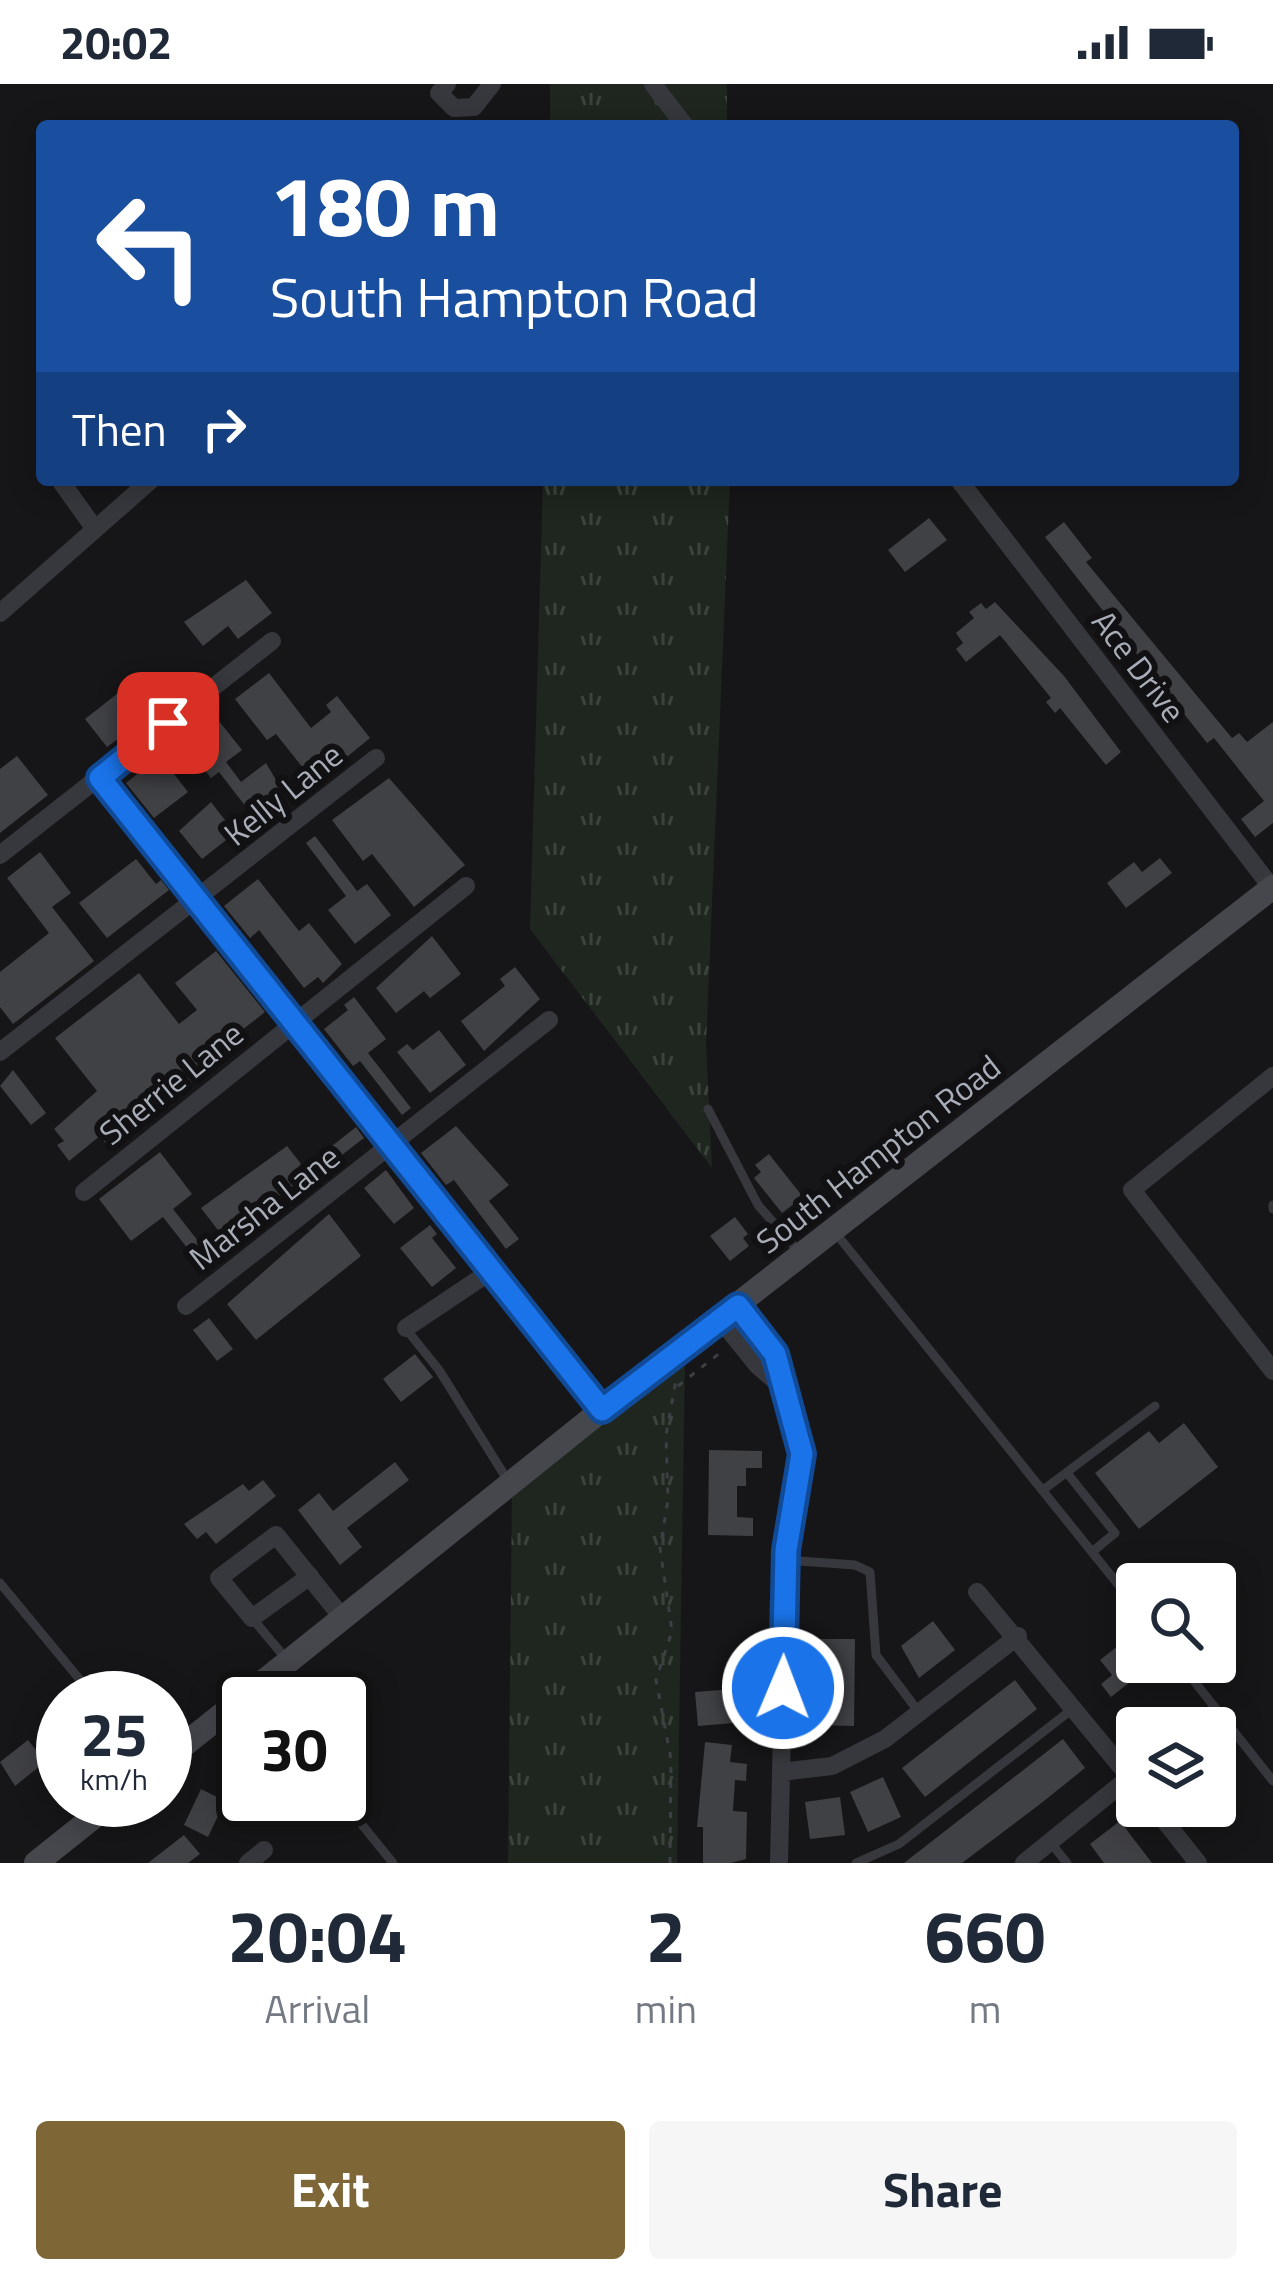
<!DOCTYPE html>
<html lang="en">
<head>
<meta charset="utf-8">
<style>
	body { margin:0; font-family:"Titillium Web",sans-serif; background:#f6f6f7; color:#1f2937; height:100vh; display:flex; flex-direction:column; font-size:45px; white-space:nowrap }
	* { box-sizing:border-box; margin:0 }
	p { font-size:39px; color:#747a83 }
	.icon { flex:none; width:66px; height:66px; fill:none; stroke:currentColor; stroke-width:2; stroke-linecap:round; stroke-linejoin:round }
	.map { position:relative; height:1779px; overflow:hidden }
	.panel { display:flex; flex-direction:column; background:#fff; flex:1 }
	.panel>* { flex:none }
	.hud { position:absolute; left:36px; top:36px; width:1203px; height:366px; border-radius:12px; box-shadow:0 6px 30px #0003; background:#1a4fa0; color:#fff; overflow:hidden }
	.controls { position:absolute; left:1116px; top:1479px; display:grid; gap:24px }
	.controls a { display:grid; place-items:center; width:120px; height:120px; border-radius:12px; background:#fff; box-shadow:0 6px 30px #0003; font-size:60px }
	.speed { position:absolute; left:36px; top:1587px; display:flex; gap:24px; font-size:60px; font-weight:700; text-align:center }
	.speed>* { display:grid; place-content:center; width:156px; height:156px; border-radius:50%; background:#fff; box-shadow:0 6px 30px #0003; line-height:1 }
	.speed small { font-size:30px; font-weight:400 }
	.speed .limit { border:6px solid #111; border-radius:18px; background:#fff; color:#111 }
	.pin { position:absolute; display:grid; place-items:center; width:102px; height:102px; color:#fff; margin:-51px; border-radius:24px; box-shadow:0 6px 18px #0006 }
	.me { position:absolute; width:132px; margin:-66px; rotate:1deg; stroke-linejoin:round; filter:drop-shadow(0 0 9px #0008) }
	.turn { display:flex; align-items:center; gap:42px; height:252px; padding:0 36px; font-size:54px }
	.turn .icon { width:156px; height:156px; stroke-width:2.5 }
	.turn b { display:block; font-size:84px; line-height:102px }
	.then { display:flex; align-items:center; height:114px; padding:0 36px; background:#0003; gap:24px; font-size:45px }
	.eta { display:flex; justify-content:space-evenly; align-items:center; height:204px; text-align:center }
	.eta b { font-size:72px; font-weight:700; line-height:84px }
	.primary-button { display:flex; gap:24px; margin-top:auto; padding:24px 36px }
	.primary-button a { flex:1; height:138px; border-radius:12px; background:#7e6636; color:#fff; font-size:48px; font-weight:700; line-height:138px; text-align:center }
	.primary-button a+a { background:#f6f6f7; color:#1f2937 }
	.status { display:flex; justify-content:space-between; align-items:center; height:84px; padding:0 60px; background:#fff; direction:ltr }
	.status svg { height:33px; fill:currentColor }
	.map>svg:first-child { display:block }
	.grass { fill:url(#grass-tufts) }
	.building { fill:#404145 }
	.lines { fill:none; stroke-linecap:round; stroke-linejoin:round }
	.path { stroke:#3d3f44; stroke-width:3; stroke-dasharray:6 9; stroke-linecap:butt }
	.lane { stroke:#37383d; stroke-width:9 }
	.street { stroke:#37383d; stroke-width:18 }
	.secondary { stroke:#45474d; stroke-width:24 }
	.route-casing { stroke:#114b97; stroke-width:30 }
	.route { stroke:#1a73e8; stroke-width:21 }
	.labels { text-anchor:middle; stroke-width:12; stroke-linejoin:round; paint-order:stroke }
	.street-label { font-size:33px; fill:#a8adb8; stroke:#111113 }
</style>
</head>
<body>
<div class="status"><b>20:02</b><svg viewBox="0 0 49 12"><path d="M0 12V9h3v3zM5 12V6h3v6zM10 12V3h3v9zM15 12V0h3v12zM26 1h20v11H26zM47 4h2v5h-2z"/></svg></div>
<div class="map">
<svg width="1273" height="1779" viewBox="0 0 1273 1779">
	<defs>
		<pattern id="grass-tufts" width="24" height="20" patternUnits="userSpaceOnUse" patternTransform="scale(3)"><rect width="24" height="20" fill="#1e261f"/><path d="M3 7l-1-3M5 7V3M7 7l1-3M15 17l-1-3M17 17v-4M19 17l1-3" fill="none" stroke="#3c433d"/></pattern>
	</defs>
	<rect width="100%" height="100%" fill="#161618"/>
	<path class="grass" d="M550,0H727V42H550Z
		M543,396H730L706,960L712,1084L530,845Z
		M685,1274L677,1779H508L512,1408Z"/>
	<path class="building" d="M929,434L947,456L905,488L888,466Z
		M1064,438L1092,474L1086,478L1232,654L1239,649L1247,658L1273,638V739L1255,753L1241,735L1264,717L1214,654L1207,659L1045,453Z
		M246,496L272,529L238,555L228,542L203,562L184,538Z
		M995,518L1064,592L1121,668L1106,681L1060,624L1055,629L1046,618L1051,614L1000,551L966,578L956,565L963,559L956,549L974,534L969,528L981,519L986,525Z
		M269,589L311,644L331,628L326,621L337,612L370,654L315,699L276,650L267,656L235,615Z
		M122,606L145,635L107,663L85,635Z
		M211,627L242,666L226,678L241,698L266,679L283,708L253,732L219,688L211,694L179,653Z
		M17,672L48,711L0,749V685Z
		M160,672L188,708L154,734L126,699Z
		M389,694L465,781L414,823L372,770L363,777L332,736Z
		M211,718L235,749L202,775L179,747Z
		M315,752L357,807L367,800L391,831L355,860L328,826L346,812L306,759Z
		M40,768L71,809L52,823L94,877L13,940L0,923V888L49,849L7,794Z
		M1160,774L1172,789L1126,824L1107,799L1134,778L1142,788Z
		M136,775L156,800L161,796L169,806L107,854L79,819Z
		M258,795L299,847L309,839L342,880L323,899L318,893L304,904L259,846L250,854L224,822Z
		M432,852L461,890L430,914L424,907L396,929L376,904Z
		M216,867L265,928L213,969L219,976L136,1047L110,1065L100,1052L69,1077L57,1061L64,1057L54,1045L97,1007L55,954L139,889L179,940L197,926L175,899Z
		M515,883L540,915L484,967L461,937L505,902L500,895Z
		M354,913L386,955L368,969L411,1024L402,1031L360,977L353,982L324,945L348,926L344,921Z
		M439,946L466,981L430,1009L397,968L407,960L413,966Z
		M13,986L46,1029L31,1041L0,1002Z
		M456,1042L509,1101L489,1117L519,1155L506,1165L454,1096L446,1101L421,1069Z
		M356,1043L364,1054L321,1087L313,1077Z
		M287,1062L301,1080L295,1086L302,1095L256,1131L265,1141L234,1167L201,1124Z
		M160,1068L192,1110L173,1125L216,1180L206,1188L163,1133L131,1157L99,1115Z
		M769,1070L803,1113L782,1129L754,1094L761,1088L755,1081Z
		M386,1086L414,1124L394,1140L364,1104Z
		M329,1130L361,1172L256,1256L227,1220Z
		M735,1133L748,1150L743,1154L749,1162L730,1177L710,1152Z
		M430,1141L437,1150L432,1154L456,1184L432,1203L400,1164Z
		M209,1234L233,1265L217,1277L193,1246Z
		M415,1270L433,1293L401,1318L383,1295Z
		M1184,1339L1218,1383L1139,1445L1095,1389L1149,1347L1159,1359Z
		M709,1366L762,1367V1384H746V1402H737V1433L753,1434V1452L708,1451Z
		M395,1378L409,1396L347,1444L362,1463L340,1481L298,1426L319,1409L333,1427Z
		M263,1396L276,1412L216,1460L206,1448L197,1455L184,1440L243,1400L249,1407Z
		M933,1537L955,1566L919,1594L901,1562Z
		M1128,1554L1145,1586L1111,1613L1101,1600L1112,1591L1100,1576Z
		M818,1555H855L854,1642L816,1641Z
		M1015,1596L1037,1625L925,1713L902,1684Z
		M747,1604L748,1622L732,1623L734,1639L698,1642L695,1608Z
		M1063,1655L1085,1684L1044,1717L962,1779H904Z
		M28,1656L45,1678L15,1702L0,1678Z
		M705,1658L732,1661L730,1678L747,1680L746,1697L735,1696L733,1727L747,1728L746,1775L731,1779H703V1743H697Z
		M883,1693L901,1733L868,1748L850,1708Z
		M201,1705L225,1717L208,1753L184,1741Z
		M840,1713L845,1751L810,1755L805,1718Z
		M1120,1737L1152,1779H1104L1090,1760Z
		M184,1751L200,1770L188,1779H148Z"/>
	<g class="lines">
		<path class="path" d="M678,1302L721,1268
			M670,1779L671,1675L656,1596L672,1547L660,1464L668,1416L666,1351L676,1296"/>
		<path class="lane" d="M708,1025L758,1121L800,1169
			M1273,1121V1125
			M834,1147L1137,1524
			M406,1245L439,1286L510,1400
			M1067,1389L1115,1449L1092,1468
			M1043,1406L1155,1322
			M785,1476L855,1481L870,1488L876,1571L918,1627
			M0,1499L95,1614
			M252,1534L287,1576
			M1179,1578L1273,1697
			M342,1716L393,1779
			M1050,1758L1067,1779
			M856,1779L899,1760L1075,1623"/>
		<path class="street" d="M447,0L439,9L454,24L474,23L492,0
			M653,0L685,42
			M959,396L1272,804
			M62,399L95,445
			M0,529L151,396
			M100,694L602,1326
			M0,771L272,557
			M0,968L376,674
			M1273,992L1132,1106L1273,1287
			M84,1108L466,802
			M186,1222L549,936
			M738,1222L775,1270L802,1370L786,1466L779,1779
			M721,1236L758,1282L786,1306
			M406,1244L494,1185
			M310,1492L252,1534L219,1494L276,1451L342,1533
			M977,1508L1137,1702
			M781,1688L832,1682L885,1655L1018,1552
			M1153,1722L1198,1779
			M248,1779L264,1766
			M1024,1779L1130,1693"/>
		<path class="secondary" d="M243,1614L602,1326L1273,803
			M165,1676L243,1614
			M36,1779L115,1716"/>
	</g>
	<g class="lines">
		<defs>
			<path id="route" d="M168,639L100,694L602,1326L738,1222L775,1270L802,1370L786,1466L783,1604"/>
		</defs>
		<use href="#route" class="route-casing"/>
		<use href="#route" class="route"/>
	</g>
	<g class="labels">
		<g class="street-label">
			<text transform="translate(1139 582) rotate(53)" y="12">Ace Drive</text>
			<text transform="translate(283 710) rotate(-39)" y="12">Kelly Lane</text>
			<text transform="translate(171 999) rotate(-39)" y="12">Sherrie Lane</text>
			<text transform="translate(878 1070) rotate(-38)" y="12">South Hampton Road</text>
			<text transform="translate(264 1123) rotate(-38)" y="12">Marsha Lane</text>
		</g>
	</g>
</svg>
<div class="controls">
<a><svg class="icon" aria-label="search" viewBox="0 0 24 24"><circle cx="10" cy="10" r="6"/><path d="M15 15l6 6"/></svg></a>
<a><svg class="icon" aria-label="layers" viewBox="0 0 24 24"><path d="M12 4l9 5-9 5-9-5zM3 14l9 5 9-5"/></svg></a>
</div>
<div class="speed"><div>25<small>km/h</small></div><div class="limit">30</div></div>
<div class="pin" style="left:168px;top:639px;background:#d93025"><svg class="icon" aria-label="arrive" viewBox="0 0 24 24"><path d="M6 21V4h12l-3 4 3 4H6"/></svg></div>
<svg class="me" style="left:783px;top:1604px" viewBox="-20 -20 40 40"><circle r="17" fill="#1a73e8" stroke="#fff" stroke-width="3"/><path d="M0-11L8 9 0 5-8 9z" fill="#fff"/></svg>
<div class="hud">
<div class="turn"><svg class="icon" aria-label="left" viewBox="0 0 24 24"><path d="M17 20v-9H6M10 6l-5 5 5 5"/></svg><div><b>180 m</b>South Hampton Road</div></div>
<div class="then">Then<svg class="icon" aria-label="right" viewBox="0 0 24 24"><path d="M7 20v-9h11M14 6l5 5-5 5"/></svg></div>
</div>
</div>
<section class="panel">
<div class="eta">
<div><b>20:04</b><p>Arrival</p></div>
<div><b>2</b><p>min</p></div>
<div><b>660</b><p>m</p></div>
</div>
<div class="primary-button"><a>Exit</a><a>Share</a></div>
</section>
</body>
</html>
